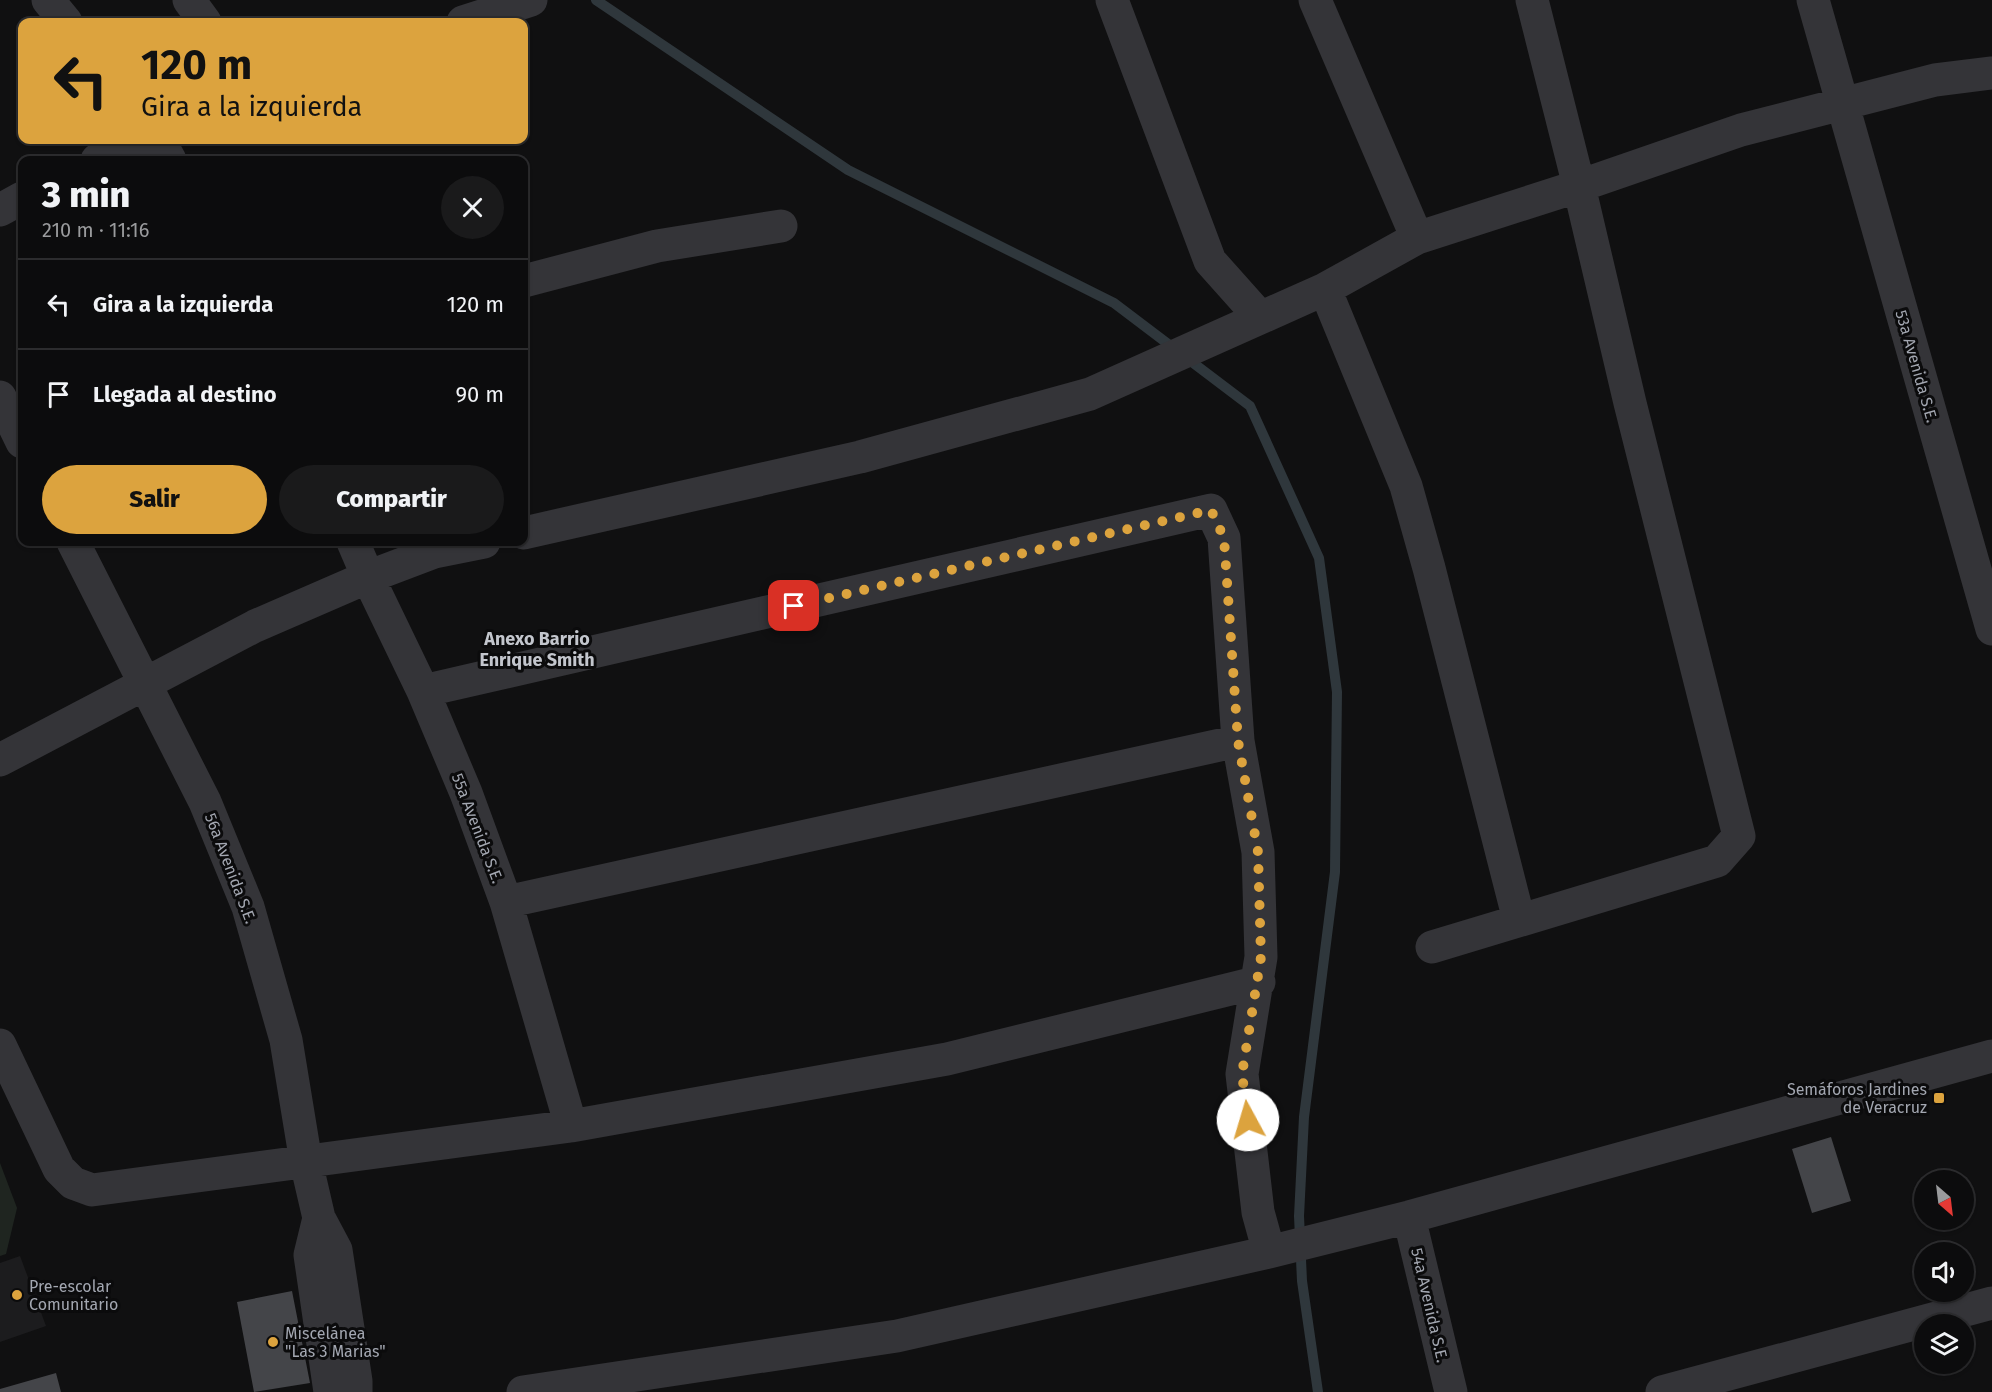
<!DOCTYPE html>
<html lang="es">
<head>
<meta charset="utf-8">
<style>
	body { margin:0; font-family:"Fira Sans",sans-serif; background:#1a1a1b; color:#f1f3f6; height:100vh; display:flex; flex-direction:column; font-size:22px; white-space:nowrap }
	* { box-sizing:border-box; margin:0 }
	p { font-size:20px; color:#9a9b9d }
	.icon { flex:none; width:33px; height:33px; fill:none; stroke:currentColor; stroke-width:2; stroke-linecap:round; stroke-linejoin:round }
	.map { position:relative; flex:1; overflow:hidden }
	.side { position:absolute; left:18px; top:156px; width:510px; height:390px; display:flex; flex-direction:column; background:#0c0c0d; border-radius:12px; box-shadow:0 2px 4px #0004,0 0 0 2px #2c2c2e }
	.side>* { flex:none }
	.hud { position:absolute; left:18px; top:18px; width:510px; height:126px; border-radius:12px; box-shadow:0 2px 4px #0004,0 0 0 2px #2c2c2e; background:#dca33e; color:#111; overflow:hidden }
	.needle { width:39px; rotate:152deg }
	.fabs { position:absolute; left:1914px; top:1170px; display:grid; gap:12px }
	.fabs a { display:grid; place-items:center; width:60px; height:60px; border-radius:50%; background:#0c0c0d; box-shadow:0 2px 4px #0004,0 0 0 2px #2c2c2e; font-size:30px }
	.pin { position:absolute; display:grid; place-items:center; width:51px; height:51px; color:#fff; margin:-26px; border-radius:12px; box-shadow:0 3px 9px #0006 }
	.me { position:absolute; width:66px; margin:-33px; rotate:354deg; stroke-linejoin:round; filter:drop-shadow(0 0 4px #0008) }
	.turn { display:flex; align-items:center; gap:21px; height:126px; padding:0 24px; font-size:27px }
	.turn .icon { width:78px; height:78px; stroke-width:2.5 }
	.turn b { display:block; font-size:42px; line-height:51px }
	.round { display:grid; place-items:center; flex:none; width:63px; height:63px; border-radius:32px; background:#1a1a1b }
	.summary { display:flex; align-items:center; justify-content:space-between; height:102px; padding:0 24px }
	h1 { font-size:36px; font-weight:800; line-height:45px }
	.action { display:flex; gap:12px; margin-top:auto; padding:12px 24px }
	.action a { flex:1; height:69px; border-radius:36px; background:#dca33e; color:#111; font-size:24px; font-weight:800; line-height:69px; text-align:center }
	.action a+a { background:#1a1a1b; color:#f1f3f6 }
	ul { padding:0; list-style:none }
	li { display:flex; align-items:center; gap:18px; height:90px; padding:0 24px; border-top:2px solid #2c2c2e }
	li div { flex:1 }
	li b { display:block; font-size:22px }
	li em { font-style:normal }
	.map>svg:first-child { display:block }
	.built { fill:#1c1c1e }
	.green { fill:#1f2520 }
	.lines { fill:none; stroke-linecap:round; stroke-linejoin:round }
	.stream { stroke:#2f373c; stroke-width:10 }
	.building { fill:#444549 }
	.minor { stroke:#343438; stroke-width:33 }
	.route { stroke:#dca33e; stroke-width:10; stroke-dasharray:0 18 }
	.poi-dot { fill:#dca33e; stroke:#0b0b0c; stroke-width:2 }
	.labels { text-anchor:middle; stroke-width:6; stroke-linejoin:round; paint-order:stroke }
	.street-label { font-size:16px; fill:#a3a7b1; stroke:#0b0b0c }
	.poi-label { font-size:16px; fill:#a3a7b1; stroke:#0b0b0c; text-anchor:start }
	.neighbourhood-label { font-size:18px; font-weight:bold; fill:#c3c6cd; stroke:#0b0b0c }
</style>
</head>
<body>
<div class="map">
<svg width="1992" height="1392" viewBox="0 0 1992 1392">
	<rect width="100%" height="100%" fill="#101011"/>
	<path class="built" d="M20,1256L46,1326L0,1342V1263Z"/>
	<path class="green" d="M0,1163L17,1208L6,1254L0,1256Z"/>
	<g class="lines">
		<path class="stream" d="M596,0L848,170L1114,303L1250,406L1319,558L1337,692L1335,872L1304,1117L1299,1216L1302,1281L1318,1392"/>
	</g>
	<path class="building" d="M1831,1137L1851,1201L1812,1213L1792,1149Z
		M292,1291L310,1383L254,1392L237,1302Z
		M56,1373L61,1392H0V1389Z"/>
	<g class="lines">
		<path class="minor" d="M48,0L66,22
			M189,0L205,22
			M1112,0L1210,261L1260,317
			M1315,0L1417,238
			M1813,0L1992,629
			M463,22L531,0
			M159,140L170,160
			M97,160L139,140
			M0,210L22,198
			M524,281L657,246L781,226
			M1325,289L1406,486L1429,568L1519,920
			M0,397L22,442
			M524,533L860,457L1090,394L1325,289L1417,238L1579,186L1741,130L1935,80L1992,73
			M73,542L205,802L248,907L286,1040L306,1162L319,1218L336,1250L356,1381V1392
			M353,542L368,577L423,691L466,793L506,902L571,1126
			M423,691L1211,510L1224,538L1238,741L1258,852L1261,957L1242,1074L1258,1212L1269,1252
			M0,760L255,626L368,577L434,552L484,542
			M506,902L1238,741
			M1432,947L1717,861L1739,836L1630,403L1579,186L1532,0
			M0,1045L59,1169L73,1183L92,1190L571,1126L947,1059L1259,982
			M1409,1217L1451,1392
			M319,1218L310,1255L330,1392
			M523,1392L897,1336L1269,1252L1409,1217L1992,1056
			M1662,1392L1992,1303"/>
	</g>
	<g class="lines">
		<path class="route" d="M794,606L1211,510L1224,538L1238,741L1258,852L1261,957L1242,1074L1248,1120"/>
	</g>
	<g class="poi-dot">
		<rect x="1933" y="1092" width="12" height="12" rx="3"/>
		<circle cx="17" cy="1295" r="6"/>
		<circle cx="273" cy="1342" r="6"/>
	</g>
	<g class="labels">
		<g class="street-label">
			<text transform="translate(1917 366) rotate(74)" y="6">53a Avenida S.E.</text>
			<text transform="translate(478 828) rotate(69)" y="6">55a Avenida S.E.</text>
			<text transform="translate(231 868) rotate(69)" y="6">56a Avenida S.E.</text>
			<text transform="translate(1430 1305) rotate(77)" y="6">54a Avenida S.E.</text>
		</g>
		<g class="poi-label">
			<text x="1927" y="1095" text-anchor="end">Semáforos Jardines<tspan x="1927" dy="18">de Veracruz</tspan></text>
			<text x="29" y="1292">Pre-escolar<tspan x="29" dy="18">Comunitario</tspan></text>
			<text x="285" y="1339">Miscelánea<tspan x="285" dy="18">"Las 3 Marias"</tspan></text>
		</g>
		<g class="neighbourhood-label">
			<text x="537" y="645">Anexo Barrio<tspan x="537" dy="21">Enrique Smith</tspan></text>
		</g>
	</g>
</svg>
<div class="fabs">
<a><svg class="needle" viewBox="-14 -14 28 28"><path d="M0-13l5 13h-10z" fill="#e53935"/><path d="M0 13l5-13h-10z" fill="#9a9b9d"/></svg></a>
<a><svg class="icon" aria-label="sound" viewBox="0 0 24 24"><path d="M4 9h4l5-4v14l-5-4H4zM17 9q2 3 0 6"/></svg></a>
<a><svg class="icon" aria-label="layers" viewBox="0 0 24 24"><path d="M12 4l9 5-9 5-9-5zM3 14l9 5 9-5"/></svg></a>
</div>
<div class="pin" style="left:794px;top:606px;background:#d93025"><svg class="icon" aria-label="arrive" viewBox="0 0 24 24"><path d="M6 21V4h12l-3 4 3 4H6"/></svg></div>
<svg class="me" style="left:1248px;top:1120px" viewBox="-20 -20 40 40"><circle r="19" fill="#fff"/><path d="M0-13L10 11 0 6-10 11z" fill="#dca33e"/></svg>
<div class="hud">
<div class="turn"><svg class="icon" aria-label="left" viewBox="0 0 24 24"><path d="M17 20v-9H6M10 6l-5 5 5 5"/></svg><div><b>120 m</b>Gira a la izquierda</div></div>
</div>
<section class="side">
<div class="summary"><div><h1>3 min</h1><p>210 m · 11:16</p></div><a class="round"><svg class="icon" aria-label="close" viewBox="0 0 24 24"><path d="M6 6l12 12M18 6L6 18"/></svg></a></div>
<ul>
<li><svg class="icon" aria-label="left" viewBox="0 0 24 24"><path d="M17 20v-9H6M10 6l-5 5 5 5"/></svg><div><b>Gira a la izquierda</b></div><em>120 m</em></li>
<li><svg class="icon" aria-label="arrive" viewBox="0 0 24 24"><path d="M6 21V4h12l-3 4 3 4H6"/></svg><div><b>Llegada al destino</b></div><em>90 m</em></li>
</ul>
<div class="action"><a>Salir</a><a>Compartir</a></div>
</section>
</div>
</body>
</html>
